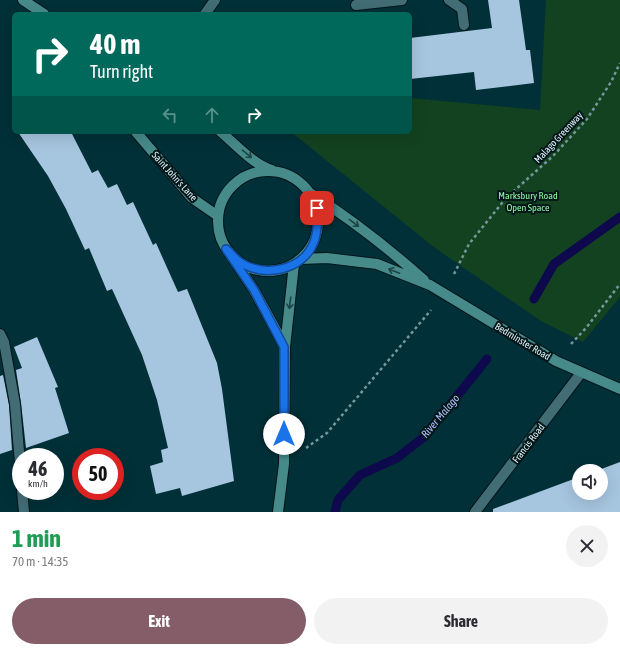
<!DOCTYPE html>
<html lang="en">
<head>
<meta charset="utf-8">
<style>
	body { margin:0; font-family:"Asap Condensed",sans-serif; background:#f2f2f3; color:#2b2b33; height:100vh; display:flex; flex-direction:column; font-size:15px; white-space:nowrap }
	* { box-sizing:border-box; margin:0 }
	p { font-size:13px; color:#7c7c81 }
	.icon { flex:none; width:22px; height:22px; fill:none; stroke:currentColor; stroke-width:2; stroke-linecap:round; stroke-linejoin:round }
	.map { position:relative; height:512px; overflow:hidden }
	.sheet { display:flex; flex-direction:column; background:#fff; flex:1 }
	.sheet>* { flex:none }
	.guide { position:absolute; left:12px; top:12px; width:400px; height:122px; border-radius:6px; box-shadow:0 4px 16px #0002; background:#00695c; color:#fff; overflow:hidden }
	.fabs { position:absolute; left:572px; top:464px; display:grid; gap:8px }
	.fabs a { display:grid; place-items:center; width:36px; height:36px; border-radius:50%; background:#fff; box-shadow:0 4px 16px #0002; font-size:20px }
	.speed { position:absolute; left:12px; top:448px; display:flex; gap:8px; font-size:20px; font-weight:700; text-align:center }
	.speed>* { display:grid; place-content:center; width:52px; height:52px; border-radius:50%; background:#fff; box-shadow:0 4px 16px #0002; line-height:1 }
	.speed small { font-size:10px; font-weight:400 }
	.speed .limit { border:6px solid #d22; background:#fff; color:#111 }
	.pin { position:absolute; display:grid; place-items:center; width:34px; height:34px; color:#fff; margin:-17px; border-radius:8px; box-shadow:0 2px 6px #0006 }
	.me { position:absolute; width:44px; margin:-22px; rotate:0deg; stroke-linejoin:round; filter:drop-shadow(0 0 3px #0008) }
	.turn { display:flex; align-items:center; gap:14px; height:84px; padding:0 12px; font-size:18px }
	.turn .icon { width:52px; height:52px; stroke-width:2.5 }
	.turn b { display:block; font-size:28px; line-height:34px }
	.lanes { display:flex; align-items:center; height:38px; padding:0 12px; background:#0003; justify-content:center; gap:20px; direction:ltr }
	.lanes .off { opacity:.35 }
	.round { display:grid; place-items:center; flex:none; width:42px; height:42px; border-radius:21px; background:#f2f2f3 }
	.headline { display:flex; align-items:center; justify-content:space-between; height:68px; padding:0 12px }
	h1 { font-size:24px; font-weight:700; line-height:30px; color:#1e9e55 }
	.cta { display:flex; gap:8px; margin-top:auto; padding:8px 12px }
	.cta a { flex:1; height:46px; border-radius:24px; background:#855d69; color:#fff; font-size:16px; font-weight:700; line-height:46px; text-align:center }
	.cta a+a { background:#f2f2f3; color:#2b2b33 }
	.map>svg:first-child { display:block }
	.green { fill:#134220 }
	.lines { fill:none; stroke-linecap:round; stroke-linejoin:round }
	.stream { stroke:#0e094c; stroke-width:9 }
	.building { fill:#a6c5de }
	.service-casing { stroke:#02161a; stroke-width:12 }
	.minor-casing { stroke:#02161a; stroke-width:12 }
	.secondary-casing { stroke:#02161a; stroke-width:12 }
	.path { stroke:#75979d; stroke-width:2.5; stroke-dasharray:3 3; stroke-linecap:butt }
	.service { stroke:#426d75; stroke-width:10 }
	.minor { stroke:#426d75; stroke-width:10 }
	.secondary { stroke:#478a8a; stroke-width:10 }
	.oneway { stroke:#1f4446 }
	.route-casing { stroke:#114b97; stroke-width:10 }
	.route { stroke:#1a73e8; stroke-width:7 }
	.labels { text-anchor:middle; stroke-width:4; stroke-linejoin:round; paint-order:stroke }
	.street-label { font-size:10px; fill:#daf1f6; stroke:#051619 }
	.park-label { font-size:10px; fill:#8ff5a5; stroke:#051619 }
	.water-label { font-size:11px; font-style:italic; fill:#b1c0fc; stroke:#051619 }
</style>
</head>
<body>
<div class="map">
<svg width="620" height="512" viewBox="0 0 620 512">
	<rect width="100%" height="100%" fill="#013038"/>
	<path class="green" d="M546,0H620V297L583,342L541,321L435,248L291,132H410V98L540,110Z"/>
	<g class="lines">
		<path class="stream" d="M534,299L554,264L620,217
			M335,512L338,500L360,475L397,458L424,437L487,359"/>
	</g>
	<path class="building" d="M488,0H519L526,50H530L534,83L476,90L474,72L410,79V38L492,28Z
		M18,132H71L92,173L98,170L108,188L117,184L127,205L133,202L153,245L156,243L178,292L187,289L217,363L222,389L234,481L182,496L180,488L156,494L150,466L163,462L161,450L168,448L157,400L142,355L112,289L107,291L89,248L85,250L66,209L48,176Z
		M37,337L58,387L55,388L69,433L26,448L21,403L16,370L22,368L14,347Z
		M3,375L9,405L12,450L0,454V376Z
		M620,462V512H493V509L579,477V493H601V471H596Z"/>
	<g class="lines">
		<defs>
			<path id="service" d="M449,0L462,9L464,25
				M356,5L402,0
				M0,334L4,342L15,404L21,475
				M22,491L24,512"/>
			<path id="minor" d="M205,14L215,0
				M475,512L581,373"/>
			<path id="secondary" d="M23,0L44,14
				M136,132L192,198L218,216
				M221,132C235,144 254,165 272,170
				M218 221a50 50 0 1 1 100 0a50 50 0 1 1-100 0Z
				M310,193C351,219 388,248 424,280
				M301,259L327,258L377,264L430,285L556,361L620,389
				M234,260L254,290L285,347
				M278,512L284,464L285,347L294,264"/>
		</defs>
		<use href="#service" class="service-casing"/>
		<use href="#minor" class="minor-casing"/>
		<use href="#secondary" class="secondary-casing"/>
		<path class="path" d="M454,274L469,244L506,198L553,156L587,119L611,82L620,63
			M571,344L586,328L620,284
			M306,448L327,433L431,310"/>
		<use href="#service" class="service"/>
		<use href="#minor" class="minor"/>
		<use href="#secondary" class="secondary"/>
	</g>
	<defs><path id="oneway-shaft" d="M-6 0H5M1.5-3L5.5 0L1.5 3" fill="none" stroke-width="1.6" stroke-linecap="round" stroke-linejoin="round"/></defs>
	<g class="oneway">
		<use href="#oneway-shaft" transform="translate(247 154) rotate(40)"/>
		<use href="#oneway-shaft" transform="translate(354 223) rotate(37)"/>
		<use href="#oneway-shaft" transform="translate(394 271) rotate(-159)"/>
		<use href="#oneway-shaft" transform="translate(290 303) rotate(97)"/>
	</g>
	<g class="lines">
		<defs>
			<path id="route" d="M284,434V347L254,290L226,249C231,253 235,259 240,262C263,278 303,271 314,242C318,231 318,220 317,208"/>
		</defs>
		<use href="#route" class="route-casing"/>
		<use href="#route" class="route"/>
	</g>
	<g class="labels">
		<g class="street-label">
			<text transform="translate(558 137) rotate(-47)" y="4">Malago Greenway</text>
			<text transform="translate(175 176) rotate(48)" y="4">Saint John's Lane</text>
			<text transform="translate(523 341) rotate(31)" y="4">Bedminster Road</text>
			<text transform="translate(528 443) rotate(-53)" y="4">Francis Road</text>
		</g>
		<g class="park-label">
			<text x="528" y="199">Marksbury Road<tspan x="528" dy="12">Open Space</tspan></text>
		</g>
		<g class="water-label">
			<text transform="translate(440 416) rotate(-50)" y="4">River Malago</text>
		</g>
	</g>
</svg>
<div class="fabs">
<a><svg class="icon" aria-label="sound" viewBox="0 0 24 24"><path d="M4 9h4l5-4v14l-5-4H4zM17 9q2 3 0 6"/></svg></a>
</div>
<div class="speed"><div>46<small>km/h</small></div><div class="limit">50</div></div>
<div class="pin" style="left:317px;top:208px;background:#d93025"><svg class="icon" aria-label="arrive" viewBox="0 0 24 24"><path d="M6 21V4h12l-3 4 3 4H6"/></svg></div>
<svg class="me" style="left:284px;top:434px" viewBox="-20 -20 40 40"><circle r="19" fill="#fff"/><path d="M0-13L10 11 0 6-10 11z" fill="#1a73e8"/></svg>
<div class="guide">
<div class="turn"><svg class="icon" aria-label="right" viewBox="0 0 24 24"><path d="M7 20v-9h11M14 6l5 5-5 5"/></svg><div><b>40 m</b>Turn right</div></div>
<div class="lanes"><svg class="icon off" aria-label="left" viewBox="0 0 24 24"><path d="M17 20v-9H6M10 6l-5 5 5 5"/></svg><svg class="icon off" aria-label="ahead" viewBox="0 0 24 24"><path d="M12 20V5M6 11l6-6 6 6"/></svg><svg class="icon" aria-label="right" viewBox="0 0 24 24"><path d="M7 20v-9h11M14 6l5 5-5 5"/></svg></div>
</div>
</div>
<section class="sheet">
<div class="headline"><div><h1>1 min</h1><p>70 m · 14:35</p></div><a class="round"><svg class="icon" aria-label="close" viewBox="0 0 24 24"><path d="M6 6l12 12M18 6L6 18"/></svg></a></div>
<div class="cta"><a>Exit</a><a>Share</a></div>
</section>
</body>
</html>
